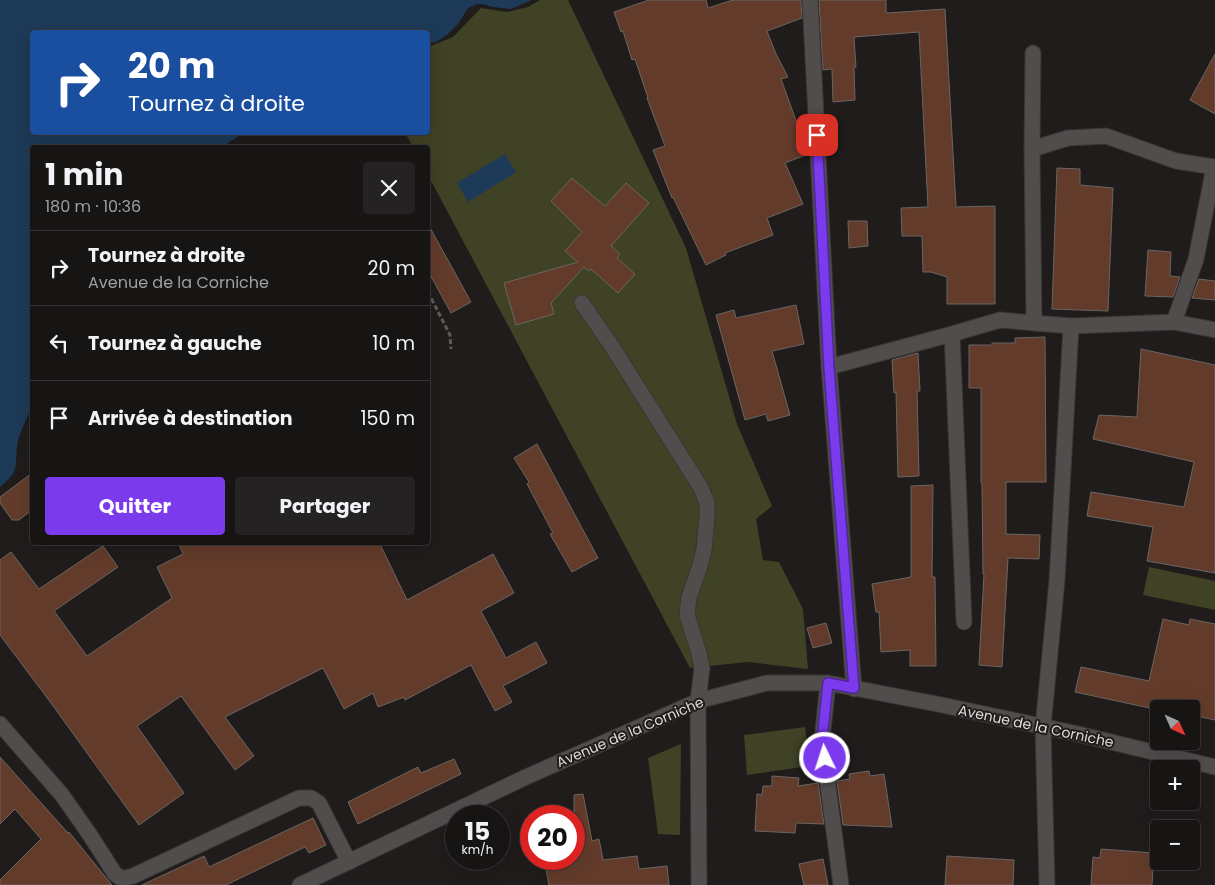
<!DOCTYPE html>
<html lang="fr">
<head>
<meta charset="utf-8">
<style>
	body { margin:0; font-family:Poppins,sans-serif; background:#242222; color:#f1f3f6; height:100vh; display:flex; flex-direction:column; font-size:19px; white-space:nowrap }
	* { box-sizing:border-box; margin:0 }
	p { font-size:16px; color:#9e9fa0 }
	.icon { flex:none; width:28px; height:28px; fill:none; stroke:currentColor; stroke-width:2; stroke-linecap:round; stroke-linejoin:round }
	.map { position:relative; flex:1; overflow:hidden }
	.sheet { position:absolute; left:30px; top:145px; width:400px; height:400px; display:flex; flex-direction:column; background:#171514; border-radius:5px; box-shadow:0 5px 20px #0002,0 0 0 1px #363434 }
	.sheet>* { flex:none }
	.top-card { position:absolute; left:30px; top:30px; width:400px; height:105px; border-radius:5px; box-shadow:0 5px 20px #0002,0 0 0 1px #363434; background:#1a4fa0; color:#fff; overflow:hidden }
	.needle { width:32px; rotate:135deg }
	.controls { position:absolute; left:1150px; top:700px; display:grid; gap:10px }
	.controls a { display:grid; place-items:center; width:50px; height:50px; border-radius:5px; background:#171514; box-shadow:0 5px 20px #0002,0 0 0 1px #363434; font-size:25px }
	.speed { position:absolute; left:445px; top:805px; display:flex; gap:10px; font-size:25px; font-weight:700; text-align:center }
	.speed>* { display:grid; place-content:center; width:65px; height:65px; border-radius:50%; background:#171514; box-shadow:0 5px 20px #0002,0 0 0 1px #363434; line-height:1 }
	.speed small { font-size:12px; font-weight:400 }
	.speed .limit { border:8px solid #d22; background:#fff; color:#111 }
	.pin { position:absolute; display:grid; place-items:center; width:42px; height:42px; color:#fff; margin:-21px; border-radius:10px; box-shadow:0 2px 8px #0006 }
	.me { position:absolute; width:55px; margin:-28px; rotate:356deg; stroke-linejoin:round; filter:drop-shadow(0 0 4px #0008) }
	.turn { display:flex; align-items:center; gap:18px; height:105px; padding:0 15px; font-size:22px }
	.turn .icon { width:65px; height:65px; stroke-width:2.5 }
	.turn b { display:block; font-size:35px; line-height:42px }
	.round { display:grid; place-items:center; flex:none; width:52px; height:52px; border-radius:5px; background:#242222 }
	.head { display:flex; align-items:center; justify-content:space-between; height:85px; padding:0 15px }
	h1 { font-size:30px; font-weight:700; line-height:38px }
	.primary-button { display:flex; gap:10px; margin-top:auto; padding:10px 15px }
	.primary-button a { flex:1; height:58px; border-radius:5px; background:#7c3aed; color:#fff; font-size:20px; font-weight:700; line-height:58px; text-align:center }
	.primary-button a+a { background:#242222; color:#f1f3f6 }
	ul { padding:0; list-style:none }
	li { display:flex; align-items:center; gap:15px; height:75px; padding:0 15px; border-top:1px solid #363434 }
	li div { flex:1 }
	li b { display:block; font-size:19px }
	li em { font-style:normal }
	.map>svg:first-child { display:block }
	.green { fill:#3f4225 }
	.water { fill:#1d3a58 }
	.building { fill:#633b2a; stroke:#696664 }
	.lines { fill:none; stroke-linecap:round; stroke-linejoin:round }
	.minor-casing { stroke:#383635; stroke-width:17 }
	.path { stroke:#5e5b5a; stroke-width:3; stroke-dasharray:5 2.5; stroke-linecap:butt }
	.minor { stroke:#514d4c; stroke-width:15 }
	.route-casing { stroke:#51269a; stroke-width:12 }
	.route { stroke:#7c3aed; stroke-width:9 }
	.labels { text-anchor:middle; stroke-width:4; stroke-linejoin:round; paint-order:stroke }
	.street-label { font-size:14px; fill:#dddbda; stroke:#1f1c1b }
</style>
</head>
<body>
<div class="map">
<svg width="1215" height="885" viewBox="0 0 1215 885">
	<rect width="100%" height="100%" fill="#1f1c1b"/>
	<path class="green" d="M540,0H568L686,248L737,424L772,506L756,519L763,560L779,562L803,609L808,669L748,662L690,668L428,175V148L413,147L405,133L428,132V47L453,37L481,8L507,12L528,7Z
		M1149,567L1215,581V610L1143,595Z
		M805,727L810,766L747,775L744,735Z
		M681,744L680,835L658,834L648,758Z"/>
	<path class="water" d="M0,0H532L511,9L493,7L483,4H477L468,8L458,24L447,35L436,42L428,43V32H32V132L243,133L222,147L32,148V408C26,418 21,430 18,441C13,465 23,468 0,487Z
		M505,154L516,172L468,202L457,183Z"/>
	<path class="building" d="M649,0H706L708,8L733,0H801L802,18L767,31L776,54L788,77L781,79L808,154L785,163L803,204L767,218L773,235L725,253L726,255L706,265L673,197L672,198L653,150L665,146L647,98H648L635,59L632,60L623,31L621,32L614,12Z
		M819,0H886V12L888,13L945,9L956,207L995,206V304H947V277L931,272H923L922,236H902L901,208L928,207L919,32L854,37L856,67L854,68L855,100L833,102L832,69L823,70Z
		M1215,54V114L1190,100Z
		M1057,168L1080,169V185L1113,188L1108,311L1052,309Z
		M572,178L605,206L626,183L649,203L611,246L620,254L617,258L635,274L618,293L591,269L589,271L584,267L551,303L554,314L516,325L504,283L578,262L565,251L582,232L551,201Z
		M848,221H867L868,246L849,248Z
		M428,224L471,302L451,313L428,271Z
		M1148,250L1171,252L1170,276L1180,277L1173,297L1145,296Z
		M1199,279L1215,281V300L1192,298Z
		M796,305L804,344L772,351L790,415L768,421L766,414L745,420L716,315L734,310L736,318Z
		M1045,337L1046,482H1006V534L1040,535L1039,559L1008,558L1002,667L979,665L984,574H983L982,483H981V388H969V345H992V343H1015V338Z
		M1141,349L1215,365V573L1147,561L1153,527L1087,516L1091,492L1184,507L1194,462L1093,439L1099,415L1137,417Z
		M918,353L920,391H917L919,476L898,477L896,392L894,393L892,360Z
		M537,444L598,558L572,572L550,534L553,533L527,484L529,482L514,458Z
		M32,473V510L19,520H12L0,503V497Z
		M933,485L932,577H935L936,666H910V650L881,652L879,612H876L872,584L911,577V486Z
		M178,542H379L407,600L493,554L514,593L481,611L506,658L536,642L547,663L503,686L512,702L495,711L471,665L405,700L404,697L378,707L373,693L344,709L323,668L225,717L254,756L235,770L181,696L137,726L184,793L139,825L51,703L0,635V560L11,552L39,589L103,546L118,567L54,611L87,656L172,598L157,567L183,554Z
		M1163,619L1189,625L1190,619L1215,624V720L1191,715V709L1159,708V710L1075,692L1081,667L1149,681Z
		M826,623L832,643L813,648L807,628Z
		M0,757L68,833L69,832L112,885H0V880L41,839L15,809L0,824Z
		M454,759L461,774L358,824L348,802L418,767L421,773Z
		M869,771L870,776L884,774L892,827L843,825L837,781L850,779L849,774Z
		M772,776L799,778L798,786L818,783L824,824L796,823L795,833L755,831L757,794L762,795L763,786H772Z
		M583,794L592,841L599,839L603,860L637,856L639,869L667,866L669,885H549L544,859H574V795Z
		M313,818L326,845L309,853L305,847L226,885H142L204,856L209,867Z
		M1101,849L1154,853L1152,885H1091L1093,857L1100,858Z
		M947,856L1014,860L1013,885H945Z
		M823,859L828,885H804L799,864Z"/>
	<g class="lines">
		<defs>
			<path id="minor" d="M810,0L829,367L854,689
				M1033,53L1032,149L1034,323L1071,326
				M1032,149L1068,138L1106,136L1176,161L1215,167
				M582,303L611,345L701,488L707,503V518L704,549L700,566L689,597L687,615L699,653L702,668L698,701L699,885
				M1174,322L1196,259L1214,167
				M952,334L964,622
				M829,367L952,334L1000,320L1034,323
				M828,683L822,740L841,885
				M0,724L62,795L90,835L115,874L122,879L133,876L299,798H311L319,803L349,862
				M300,885L526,777L698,701L767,683H828L942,705L1078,734L1215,767
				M1047,885L1043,727L1057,580L1071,326L1174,322L1215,330"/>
		</defs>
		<use href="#minor" class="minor-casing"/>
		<path class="path" d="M350,148L353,146L354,148
			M428,292L450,335L451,349"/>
		<use href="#minor" class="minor"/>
	</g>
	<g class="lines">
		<defs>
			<path id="route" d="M817,135L829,368L854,688L828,683L822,740L825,758"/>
		</defs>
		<use href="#route" class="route-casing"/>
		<use href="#route" class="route"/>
	</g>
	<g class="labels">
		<g class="street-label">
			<text transform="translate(1036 726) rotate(12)" y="5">Avenue de la Corniche</text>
			<text transform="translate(630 732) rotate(-23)" y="5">Avenue de la Corniche</text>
		</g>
	</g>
</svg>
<div class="controls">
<a><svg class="needle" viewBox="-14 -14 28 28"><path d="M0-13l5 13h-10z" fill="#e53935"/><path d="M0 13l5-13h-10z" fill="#9e9fa0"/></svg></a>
<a>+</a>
<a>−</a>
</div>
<div class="speed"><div>15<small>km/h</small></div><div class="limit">20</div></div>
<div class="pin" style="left:817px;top:135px;background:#d93025"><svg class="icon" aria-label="arrive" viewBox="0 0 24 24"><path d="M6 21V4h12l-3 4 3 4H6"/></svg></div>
<svg class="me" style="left:825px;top:758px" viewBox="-20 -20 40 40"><circle r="17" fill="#7c3aed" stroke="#fff" stroke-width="3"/><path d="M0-11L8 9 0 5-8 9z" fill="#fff"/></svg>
<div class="top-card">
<div class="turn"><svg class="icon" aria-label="right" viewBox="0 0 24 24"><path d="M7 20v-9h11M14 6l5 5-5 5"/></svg><div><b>20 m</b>Tournez à droite</div></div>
</div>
<section class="sheet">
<div class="head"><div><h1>1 min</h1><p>180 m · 10:36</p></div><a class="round"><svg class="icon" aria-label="close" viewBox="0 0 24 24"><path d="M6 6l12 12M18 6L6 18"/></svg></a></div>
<ul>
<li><svg class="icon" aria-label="right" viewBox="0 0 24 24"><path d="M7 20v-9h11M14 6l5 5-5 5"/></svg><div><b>Tournez à droite</b><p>Avenue de la Corniche</p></div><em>20 m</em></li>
<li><svg class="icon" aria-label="left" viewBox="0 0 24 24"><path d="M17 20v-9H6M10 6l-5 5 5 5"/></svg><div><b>Tournez à gauche</b></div><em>10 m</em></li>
<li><svg class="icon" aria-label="arrive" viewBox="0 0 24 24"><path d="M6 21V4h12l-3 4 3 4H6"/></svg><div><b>Arrivée à destination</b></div><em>150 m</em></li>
</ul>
<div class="primary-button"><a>Quitter</a><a>Partager</a></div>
</section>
</div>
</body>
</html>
